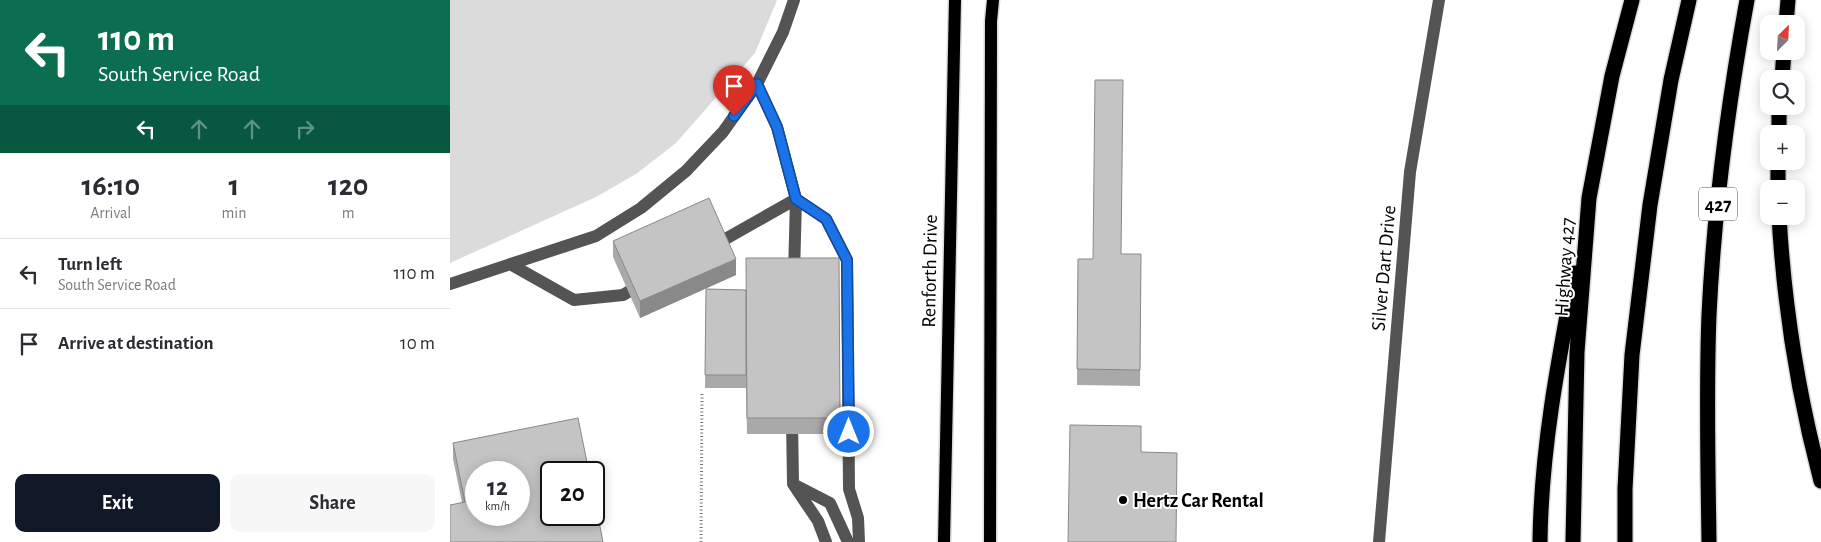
<!DOCTYPE html>
<html lang="en">
<head>
<meta charset="utf-8">
<style>
	body { margin:0; font-family:"Alegreya Sans",sans-serif; background:#f7f7f7; color:#2b2b33; height:100vh; display:flex; flex-direction:column; font-size:19px; white-space:nowrap }
	* { box-sizing:border-box; margin:0 }
	p { font-size:16px; color:#7c7c81 }
	.icon { flex:none; width:28px; height:28px; fill:none; stroke:currentColor; stroke-width:2; stroke-linecap:round; stroke-linejoin:round }
	.map { position:relative; flex:1; overflow:hidden }
	.drawer { display:flex; flex-direction:column; background:#fff; width:450px }
	.drawer>* { flex:none }
	.hud { background:#0b6e4f; color:#fff; overflow:hidden }
	.needle { width:32px; rotate:24deg }
	.controls { position:absolute; left:1310px; top:15px; display:grid; gap:10px }
	.controls a { display:grid; place-items:center; width:45px; height:45px; border-radius:10px; background:#fff; box-shadow:0 2px 12px #0003; font-size:25px }
	.speed { position:absolute; left:15px; top:461px; display:flex; gap:10px; font-size:25px; font-weight:700; text-align:center }
	.speed>* { display:grid; place-content:center; width:65px; height:65px; border-radius:50%; background:#fff; box-shadow:0 2px 12px #0003; line-height:1 }
	.speed small { font-size:12px; font-weight:400 }
	.speed .limit { border:2px solid #111; border-radius:8px; background:#fff; color:#111 }
	.pin { position:absolute; display:grid; place-items:center; width:42px; height:42px; color:#fff; margin:-51px -21px; border-radius:50% 50% 50% 0; rotate:-45deg; box-shadow:0 0 5px #0007 }
	.pin .icon { rotate:45deg }
	.me { position:absolute; width:55px; margin:-28px; rotate:0deg; stroke-linejoin:round; filter:drop-shadow(0 0 4px #0008) }
	.turn { display:flex; align-items:center; gap:18px; height:105px; padding:0 15px; font-size:22px }
	.turn .icon { width:65px; height:65px; stroke-width:2.5 }
	.turn b { display:block; font-size:35px; line-height:42px }
	.lanes { display:flex; align-items:center; height:48px; padding:0 15px; background:#0003; justify-content:center; gap:25px; direction:ltr }
	.lanes .off { opacity:.35 }
	.eta { display:flex; justify-content:space-evenly; align-items:center; height:85px; text-align:center }
	.eta b { font-size:30px; font-weight:700; line-height:35px }
	.button { display:flex; gap:10px; margin-top:auto; padding:10px 15px }
	.button a { flex:1; height:58px; border-radius:10px; background:#111827; color:#fff; font-size:20px; font-weight:700; line-height:58px; text-align:center }
	.button a+a { background:#f7f7f7; color:#2b2b33 }
	ul { padding:0; list-style:none }
	li { display:flex; align-items:center; gap:15px; height:70px; padding:0 15px; border-top:1px solid #e1e1e2 }
	li div { flex:1 }
	li b { display:block; font-size:19px }
	li em { font-style:normal }
	main { display:flex; flex:1; min-height:0 }
	.map>svg:first-child { display:block }
	.green { fill:#dbdbdb }
	.lines { fill:none; stroke-linecap:round; stroke-linejoin:round }
	.major-casing { stroke:#dbdbdb; stroke-width:15 }
	.highway-casing { stroke:#dbdbdb; stroke-width:18 }
	.path { stroke:#767676; stroke-width:3; stroke-dasharray:1 2.5; stroke-linecap:butt }
	.minor { stroke:#545454; stroke-width:12 }
	.major { stroke:#000; stroke-width:12 }
	.highway { stroke:#000; stroke-width:15 }
	.wall { fill:#a9a9a9 }
	.shaded-wall { fill:#898989 }
	.building { fill:#c4c4c4; stroke:#898989; fill-rule:evenodd }
	.route-casing { stroke:#114b97; stroke-width:12 }
	.route { stroke:#1a73e8; stroke-width:9 }
	.poi-dot { fill:#000; stroke:#fff; stroke-width:2 }
	.labels { text-anchor:middle; stroke-width:4; stroke-linejoin:round; paint-order:stroke }
	.shield { fill:#fff; stroke:#4c4c4c; stroke-width:1 }
	.shield-label { font-size:19px; font-weight:bold; fill:#000 }
	.street-label { font-size:20px; fill:#000; stroke:#fff }
	.poi-label { font-size:20px; font-weight:bold; fill:#000; stroke:#fff; text-anchor:start }
</style>
</head>
<body>
<main>
<section class="drawer">
<div class="hud">
<div class="turn"><svg class="icon" aria-label="left" viewBox="0 0 24 24"><path d="M17 20v-9H6M10 6l-5 5 5 5"/></svg><div><b>110 m</b>South Service Road</div></div>
<div class="lanes"><svg class="icon" aria-label="left" viewBox="0 0 24 24"><path d="M17 20v-9H6M10 6l-5 5 5 5"/></svg><svg class="icon off" aria-label="ahead" viewBox="0 0 24 24"><path d="M12 20V5M6 11l6-6 6 6"/></svg><svg class="icon off" aria-label="ahead" viewBox="0 0 24 24"><path d="M12 20V5M6 11l6-6 6 6"/></svg><svg class="icon off" aria-label="right" viewBox="0 0 24 24"><path d="M7 20v-9h11M14 6l5 5-5 5"/></svg></div>
</div>
<div class="eta">
<div><b>16:10</b><p>Arrival</p></div>
<div><b>1</b><p>min</p></div>
<div><b>120</b><p>m</p></div>
</div>
<ul>
<li><svg class="icon" aria-label="left" viewBox="0 0 24 24"><path d="M17 20v-9H6M10 6l-5 5 5 5"/></svg><div><b>Turn left</b><p>South Service Road</p></div><em>110 m</em></li>
<li><svg class="icon" aria-label="arrive" viewBox="0 0 24 24"><path d="M6 21V4h12l-3 4 3 4H6"/></svg><div><b>Arrive at destination</b></div><em>10 m</em></li>
</ul>
<div class="button"><a>Exit</a><a>Share</a></div>
</section>
<div class="map">
<svg width="1371" height="542" viewBox="0 0 1371 542">
	<rect width="100%" height="100%" fill="#fff"/>
	<path class="green" d="M0,0H327L305,53L226,143L186,174L146,197L0,263Z"/>
	<g class="lines">
		<defs>
			<path id="major" d="M494,542L505,0
				M540,542L541,21L543,0"/>
			<path id="highway" d="M1336,24L1338,0
				M1332,79L1334,51
				M1329,134V106
				M1328,161V189
				M1329,216C1334,306 1348,394 1371,481
				M1090,542C1091,451 1108,362 1125,273
				M1123,542L1127,352L1139,198L1162,76L1182,0
				M1175,542V489L1182,355L1200,205L1221,80L1239,0
				M1259,542C1258,466 1256,391 1259,315C1264,210 1278,104 1297,0"/>
		</defs>
		<use href="#major" class="major-casing"/>
		<use href="#highway" class="highway-casing"/>
		<path class="path" d="M251,542L252,392"/>
		<path class="minor" d="M307,84L327,127L346,199L344,274
			M346,199L376,219L397,260L399,489L408,518L409,542
			M263,246L346,199
			M60,264L124,300L173,295L193,283
			M0,284L146,236L191,208L236,171L273,132L307,84L333,32L344,0
			M342,419L343,484L368,521L376,542
			M345,485L380,503L398,542
			M929,542L960,172L989,0"/>
		<use href="#major" class="major"/>
		<use href="#highway" class="highway"/>
	</g>
	<path class="wall" d="M163,241L286,275L190,318L163,257Z
		M672,254H691L690,386L627,385L628,259H643Z
		M389,258L390,434H297L296,388H255L256,289L296,290Z
		M3,443L153,542L12,502L3,459Z"/>
	<path class="shaded-wall" d="M286,259V275L190,318V301Z"/>
	<path class="building" d="M645,80H673L671,254H691L690,370L627,369L628,259H643Z
		M259,198L286,259L190,301L163,241Z
		M296,258H389L390,418H297Z
		M256,289L296,290V375H255Z
		M128,418L139,472H101V515H144V496L153,542H0V505L15,502L3,443ZM26,472H69V515H26Z
		M620,425L691,426V452L727,453L726,542H618Z"/>
	<g class="lines">
		<defs>
			<path id="route" d="M284,116L307,84L327,127L346,199L376,219L397,260L399,432"/>
		</defs>
		<use href="#route" class="route-casing"/>
		<use href="#route" class="route"/>
	</g>
	<circle class="poi-dot" cx="673" cy="500" r="5"/>
	<g class="labels">
		<rect class="shield" x="1249" y="187.5" width="38" height="33" rx="4"/>
		<g class="shield-label">
			<text x="1268" y="211">427</text>
		</g>
		<g class="street-label">
			<text transform="translate(1114 267) rotate(-86)" y="7">Highway 427</text>
			<text transform="translate(933 268) rotate(-85)" y="7">Silver Dart Drive</text>
			<text transform="translate(479 271) rotate(-89)" y="7">Renforth Drive</text>
		</g>
		<g class="poi-label">
			<text x="683" y="507">Hertz Car Rental</text>
		</g>
	</g>
</svg>
<div class="controls">
<a><svg class="needle" viewBox="-14 -14 28 28"><path d="M0-13l5 13h-10z" fill="#e53935"/><path d="M0 13l5-13h-10z" fill="#7c7c81"/></svg></a>
<a><svg class="icon" aria-label="search" viewBox="0 0 24 24"><circle cx="10" cy="10" r="6"/><path d="M15 15l6 6"/></svg></a>
<a>+</a>
<a>−</a>
</div>
<div class="speed"><div>12<small>km/h</small></div><div class="limit">20</div></div>
<div class="pin" style="left:284px;top:116px;background:#d93025"><svg class="icon" aria-label="arrive" viewBox="0 0 24 24"><path d="M6 21V4h12l-3 4 3 4H6"/></svg></div>
<svg class="me" style="left:399px;top:432px" viewBox="-20 -20 40 40"><circle r="17" fill="#1a73e8" stroke="#fff" stroke-width="3"/><path d="M0-11L8 9 0 5-8 9z" fill="#fff"/></svg>
</div>
</main>
</body>
</html>
